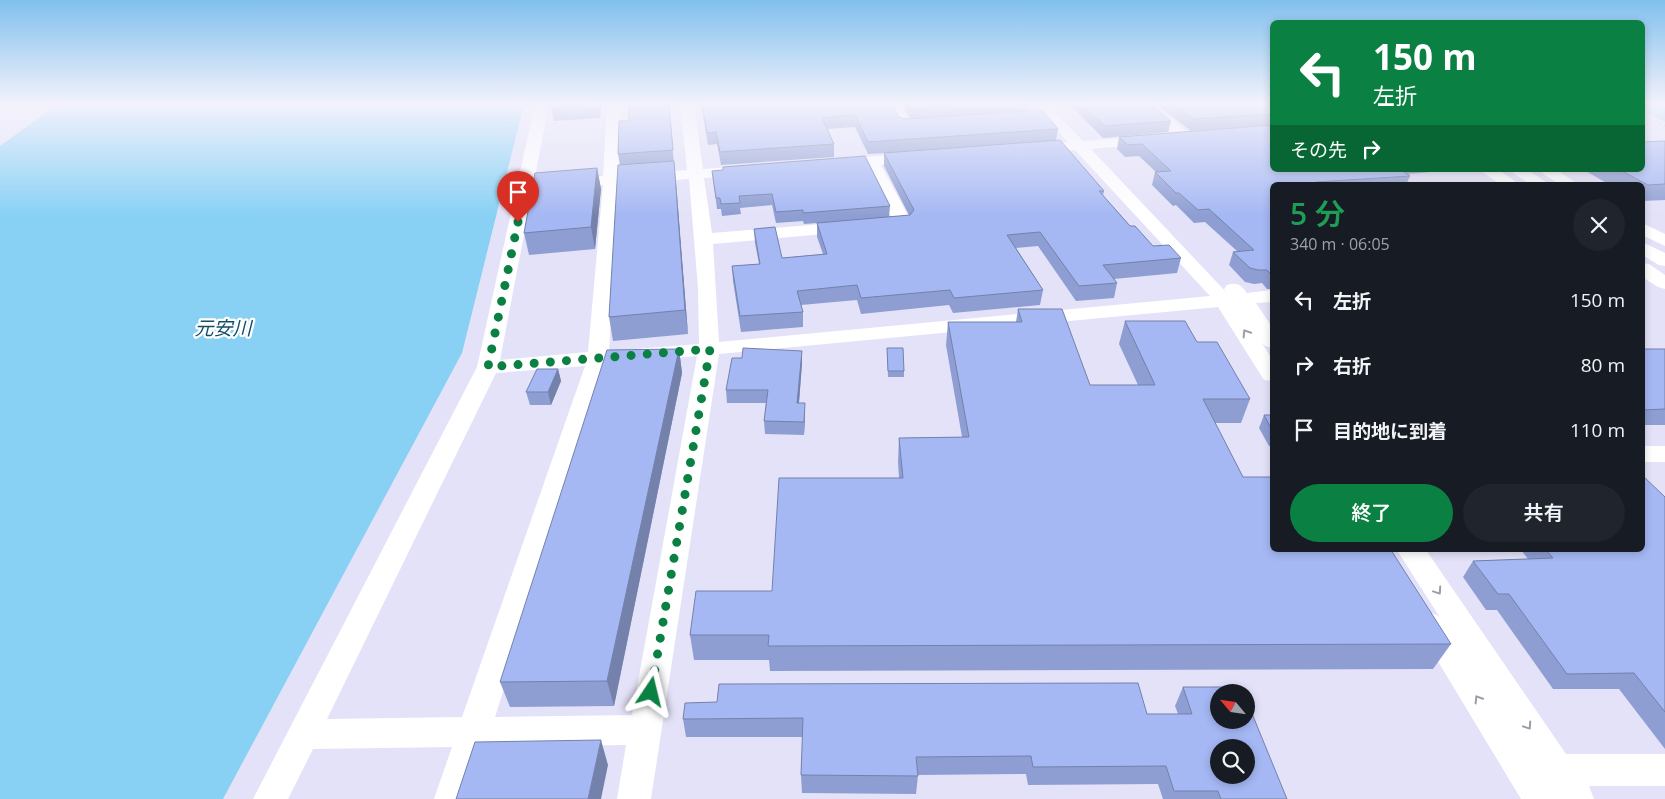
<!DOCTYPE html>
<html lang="ja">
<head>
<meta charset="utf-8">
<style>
	body { margin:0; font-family:"Open Sans","Noto Sans JP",sans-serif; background:#20242c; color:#f1f3f6; height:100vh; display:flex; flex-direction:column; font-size:19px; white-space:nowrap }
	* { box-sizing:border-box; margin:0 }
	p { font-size:16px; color:#9ea1a6 }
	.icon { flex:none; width:28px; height:28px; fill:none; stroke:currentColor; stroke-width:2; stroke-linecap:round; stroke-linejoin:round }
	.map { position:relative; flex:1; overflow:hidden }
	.sheet { position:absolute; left:1270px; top:182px; width:375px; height:370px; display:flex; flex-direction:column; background:#171b24; border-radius:8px; box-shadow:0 2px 8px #0003 }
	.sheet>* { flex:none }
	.guide { position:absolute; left:1270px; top:20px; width:375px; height:152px; border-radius:8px; box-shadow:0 2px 8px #0003; background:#0b8043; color:#fff; overflow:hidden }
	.needle { width:32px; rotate:299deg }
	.tools { position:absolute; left:1210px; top:684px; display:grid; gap:10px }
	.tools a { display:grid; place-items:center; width:45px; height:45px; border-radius:50%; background:#171b24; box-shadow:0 2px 8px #0003; font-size:25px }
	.pin { position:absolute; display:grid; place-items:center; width:42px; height:42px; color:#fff; margin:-51px -21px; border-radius:50% 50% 50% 0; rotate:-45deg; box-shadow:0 0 5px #0007 }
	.pin .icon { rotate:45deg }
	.me { position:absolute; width:55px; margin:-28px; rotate:10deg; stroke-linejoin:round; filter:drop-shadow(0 0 4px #0008) }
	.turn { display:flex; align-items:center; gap:18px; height:105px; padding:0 20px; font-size:22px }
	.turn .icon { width:65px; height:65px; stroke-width:2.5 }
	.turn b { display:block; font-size:35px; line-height:42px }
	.then { display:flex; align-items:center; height:48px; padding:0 20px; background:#0003; gap:10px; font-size:19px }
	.round { display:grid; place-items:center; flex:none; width:52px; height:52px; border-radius:26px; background:#20242c }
	.overview { display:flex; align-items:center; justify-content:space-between; height:85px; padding:0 20px }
	h1 { font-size:30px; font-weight:600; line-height:38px; color:#1e9e55 }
	.primary-button { display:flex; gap:10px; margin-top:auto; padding:10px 20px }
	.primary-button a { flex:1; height:58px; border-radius:30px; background:#0b8043; color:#fff; font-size:20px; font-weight:600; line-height:58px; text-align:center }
	.primary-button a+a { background:#20242c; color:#f1f3f6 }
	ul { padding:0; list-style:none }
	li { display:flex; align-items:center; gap:15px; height:65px; padding:0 20px }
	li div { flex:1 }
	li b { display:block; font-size:19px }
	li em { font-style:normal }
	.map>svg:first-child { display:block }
	.water { fill:#88d1f5 }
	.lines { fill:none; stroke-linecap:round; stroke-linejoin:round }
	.path { stroke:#a4a2b8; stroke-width:2; stroke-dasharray:0.5 2.5; stroke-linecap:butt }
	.minor { fill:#fff; fill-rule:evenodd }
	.wall { fill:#8e9ed2 }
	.shaded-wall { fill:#7481ab }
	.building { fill:#a5b8f4; stroke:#7481ab; fill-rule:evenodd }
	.oneway { stroke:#9d9ca5 }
	.route { stroke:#0b8043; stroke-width:9; stroke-dasharray:0 16.2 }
	.labels { text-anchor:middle; stroke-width:4.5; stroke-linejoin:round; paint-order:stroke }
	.water-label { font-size:19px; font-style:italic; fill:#144e67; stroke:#fff }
</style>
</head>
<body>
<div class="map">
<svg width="1665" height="799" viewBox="0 0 1665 799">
	<rect width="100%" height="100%" fill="#e4e2f8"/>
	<path class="water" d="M58,104H524L462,353L223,799H0V146Z
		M1643,104H1665V122L1643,111Z"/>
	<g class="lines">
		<path class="path" d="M0,105L20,104
			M1642,116L1665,126"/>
		<path class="minor" d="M535,104H549L500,360L588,352L603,185L570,188L564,186L562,183L564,180L603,176L607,104H621L619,175L687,170L680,104H694L703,169L743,166L748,168L751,171L748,174L743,176L704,178L712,233L847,222L853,223L856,227L853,231L847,232L713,244L719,342L1210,296L1075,150L1034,153L1029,152L1027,149L1029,146L1068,142L1033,104H1047L1083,141L1149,136L1154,137L1156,140L1154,143L1149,144L1091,149L1227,293L1224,289L1227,285C1237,282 1241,285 1247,293L1272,290V302L1256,303L1272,327V348L1265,346L1262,343L1272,359V381L1264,380L1218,307L719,354L651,799H617L626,745L485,747L468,799H434L452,747L313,749L288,799H253L477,367ZM689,179L698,288L699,344L609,351L619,184ZM697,356L632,715L495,717L607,364ZM585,366L462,717L327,719L496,373Z
			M885,104H899L909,121L926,120L933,124L926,128H900Z
			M1138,104H1153L1193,137L1191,140H1181Z
			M915,153L920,155L923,158L920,161L881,165L912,223L909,227C899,229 886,231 876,229L873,225L876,221L892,219L867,166L832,167L829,164L832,161L837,159Z
			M1480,170H1499L1520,185H1501Z
			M1509,170H1528L1550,185H1531Z
			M1538,170H1557L1579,185H1560Z
			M1642,223L1665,234V246L1642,235Z
			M1642,242L1665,253V266L1659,265L1642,255Z
			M1642,263L1649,264L1665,275V289L1658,287L1642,277Z
			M1642,446H1665V462H1642Z
			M1397,550H1426L1566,754H1665V786H1589L1594,799H1521L1416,625L1421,616L1431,613L1439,616Z"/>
	</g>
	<path class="wall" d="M552,104H601L600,118L554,121L551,107Z
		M669,104L688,334L613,341L609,317L620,165L618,154L629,121Z
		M701,104H892L899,117L906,119L910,118L901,104H1030L1029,111L1058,129L1056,140L1104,191L1103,195L1130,226L1153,246L1181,258L1177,273L1114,279L1117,283L1114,298L1076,301L1038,246L1016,248L1043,290L1040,305L953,313L949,305L861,314L857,300L801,305L803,312V327L741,332L733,281L732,266L759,264L755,243L754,229L782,258L823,254L817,237V223L804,224L803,221L776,223L772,205L740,208L741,214L722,216L721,209H717L712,171L890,206L889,217L909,215L884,166V153L868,154L855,127L827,129L834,144V157L721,165L717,144L708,145Z
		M1069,104H1151L1171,121L1168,132L1103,138Z
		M1156,104H1272V170H1431L1430,172L1408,174L1410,176L1406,185H1272V289H1267L1262,283L1254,284L1245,282L1229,265L1233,252L1237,251L1205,222L1194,223L1176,205L1173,206L1152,185L1155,172H1156L1139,156L1125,157L1117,149L1119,137L1272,125L1191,131Z
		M1665,141V200L1642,201V185H1610L1584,170H1642Z
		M597,168L601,189L595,249L529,255L524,233Z
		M1018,309L1090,385H1138L1119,344L1125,321L1197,342L1250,399L1241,423H1215L1243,477L1451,644L1433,669L770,671L769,660H694L690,635L772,591L899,478L898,462L899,438L962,437L946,345L948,322H1016Z
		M887,348L904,371V377H888Z
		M679,349L682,373L614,706L510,707L500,682Z
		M1642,349H1665V425H1642Z
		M802,351V363L799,403L805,415L804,435L765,434L764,421L766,403H727L726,390L742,358Z
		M558,369L561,381L551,405H530L526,392Z
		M1264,415H1272V446H1269L1259,428Z
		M1665,497V749L1619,689H1553L1497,610H1486L1463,577L1473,561L1528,559L1521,550H1642Z
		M1183,687L1287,799H1163L1158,784L1028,785L1026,774L918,775L916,794L802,793L801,775L803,737H686L683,719L1178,714L1175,706Z"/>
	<path class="shaded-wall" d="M598,104H601L600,118Z
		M674,161L676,182L688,334L685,310Z
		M597,168L601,189L595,249L591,227Z
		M679,349L682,373L614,706L607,681Z
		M802,351V363L798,415L797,403Z
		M558,369L561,381L551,405L548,392Z
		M805,403V415L804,435V422Z
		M601,740L608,765L601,799H588Z"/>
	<path class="building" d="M552,104H592L551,107Z
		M629,104H669L673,150L618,154L619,121H629Z
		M702,104H892L899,117L906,119L1042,110L1058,129L868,142L855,115L822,118L834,144L720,152L716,132L707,133Z
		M909,104H958L911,107Z
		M1082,104H1151L1171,121L1105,126Z
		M1173,104H1272V114L1194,119Z
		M1272,125V170H1401L1410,176L1316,182L1320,185H1272V203H1271L1272,204V275L1267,270H1258L1250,268L1233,252L1254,250L1209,209L1198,210L1179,193H1176L1155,172L1171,171L1142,144L1128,145L1119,137Z
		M1060,140L1104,191H1099L1130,226H1135L1153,246L1169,245L1181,258L1103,265L1117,283L1079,286L1040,232L1007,235L1043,290L954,298L950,290L861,298L857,285L797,291L803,312L740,316L732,266L760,264L754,229L775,227L782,258L827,254L817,223L910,215L914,210L884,153Z
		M1665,141V184L1648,185L1620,170H1642V142Z
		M865,156L890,206L803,213V210L776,212L772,194L739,196L740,203L721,204L720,198H716L712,171L723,170V167Z
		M674,161L685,310L609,317L618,165Z
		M597,168L591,227L524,233L535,173Z
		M1018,309H1062L1090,385H1155L1125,321H1185L1197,342H1217L1250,399H1203L1243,477H1272V550H1391L1451,644L768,646L769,635H690L696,591H772L779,478H903L899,438L969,437L948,322H1022Z
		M743,348L802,351L797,403H805L804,422L764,421L768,390H726L732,358H742Z
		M887,348H903L904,371H888Z
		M679,349L607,681L500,682L607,350Z
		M1642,349H1665V409L1642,410Z
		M537,369H558L548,392H526Z
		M1264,415H1272V430Z
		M1642,475L1665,497V712L1634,673L1567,674L1509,594H1498L1473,561L1553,558L1546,550H1642Z
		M1138,683L1147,714H1192L1183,687H1242L1244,692H1219V720H1246V699L1287,799H1221L1218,791H1174L1166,766L1033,767L1031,756L916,757L918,776L801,775L803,718L683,719L685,703L717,702L719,684ZM1219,748H1246V775H1219Z
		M601,740L588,799H456L475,742Z"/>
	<defs><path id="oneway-chevron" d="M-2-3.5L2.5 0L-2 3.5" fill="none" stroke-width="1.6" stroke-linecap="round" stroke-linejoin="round" transform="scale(1.25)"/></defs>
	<g class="oneway">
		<use href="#oneway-chevron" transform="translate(1246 333) rotate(-122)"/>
		<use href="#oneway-chevron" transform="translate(1438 591) rotate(56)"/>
		<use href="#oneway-chevron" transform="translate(1478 699) rotate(-122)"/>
		<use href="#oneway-chevron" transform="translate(1528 726) rotate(56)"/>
	</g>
	<linearGradient id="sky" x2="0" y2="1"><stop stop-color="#81c0ed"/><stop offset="0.48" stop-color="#f3f2fc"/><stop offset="1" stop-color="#f3f2fc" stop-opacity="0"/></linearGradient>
	<rect width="1665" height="216" fill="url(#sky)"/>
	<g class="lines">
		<path class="route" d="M518,222L488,367L710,349L651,692"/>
	</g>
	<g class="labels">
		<g class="water-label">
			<text x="223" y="335">元安川</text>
		</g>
	</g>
</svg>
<div class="tools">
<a><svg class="needle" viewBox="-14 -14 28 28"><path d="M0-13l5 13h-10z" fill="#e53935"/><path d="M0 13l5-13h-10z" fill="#9ea1a6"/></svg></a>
<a><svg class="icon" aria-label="search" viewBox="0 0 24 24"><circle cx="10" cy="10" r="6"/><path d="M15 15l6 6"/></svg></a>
</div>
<div class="pin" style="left:518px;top:222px;background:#d93025"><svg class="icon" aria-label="arrive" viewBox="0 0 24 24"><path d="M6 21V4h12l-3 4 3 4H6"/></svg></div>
<svg class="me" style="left:651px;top:692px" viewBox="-20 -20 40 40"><path d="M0-17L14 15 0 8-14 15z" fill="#0b8043" stroke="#fff" stroke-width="4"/></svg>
<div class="guide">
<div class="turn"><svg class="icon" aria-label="left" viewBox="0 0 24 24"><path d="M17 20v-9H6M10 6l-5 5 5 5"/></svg><div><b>150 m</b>左折</div></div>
<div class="then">その先<svg class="icon" aria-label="right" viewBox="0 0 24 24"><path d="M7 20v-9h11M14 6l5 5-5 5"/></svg></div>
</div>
<section class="sheet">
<div class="overview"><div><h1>5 分</h1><p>340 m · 06:05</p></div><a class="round"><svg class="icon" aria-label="close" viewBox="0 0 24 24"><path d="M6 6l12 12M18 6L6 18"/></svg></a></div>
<ul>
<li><svg class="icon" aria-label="left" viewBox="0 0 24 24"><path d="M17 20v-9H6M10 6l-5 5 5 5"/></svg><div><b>左折</b></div><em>150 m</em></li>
<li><svg class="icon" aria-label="right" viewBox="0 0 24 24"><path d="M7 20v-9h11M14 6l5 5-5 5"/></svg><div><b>右折</b></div><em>80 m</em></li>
<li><svg class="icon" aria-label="arrive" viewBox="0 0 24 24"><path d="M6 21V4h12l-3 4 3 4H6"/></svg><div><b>目的地に到着</b></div><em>110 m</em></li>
</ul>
<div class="primary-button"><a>終了</a><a>共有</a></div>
</section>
</div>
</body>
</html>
